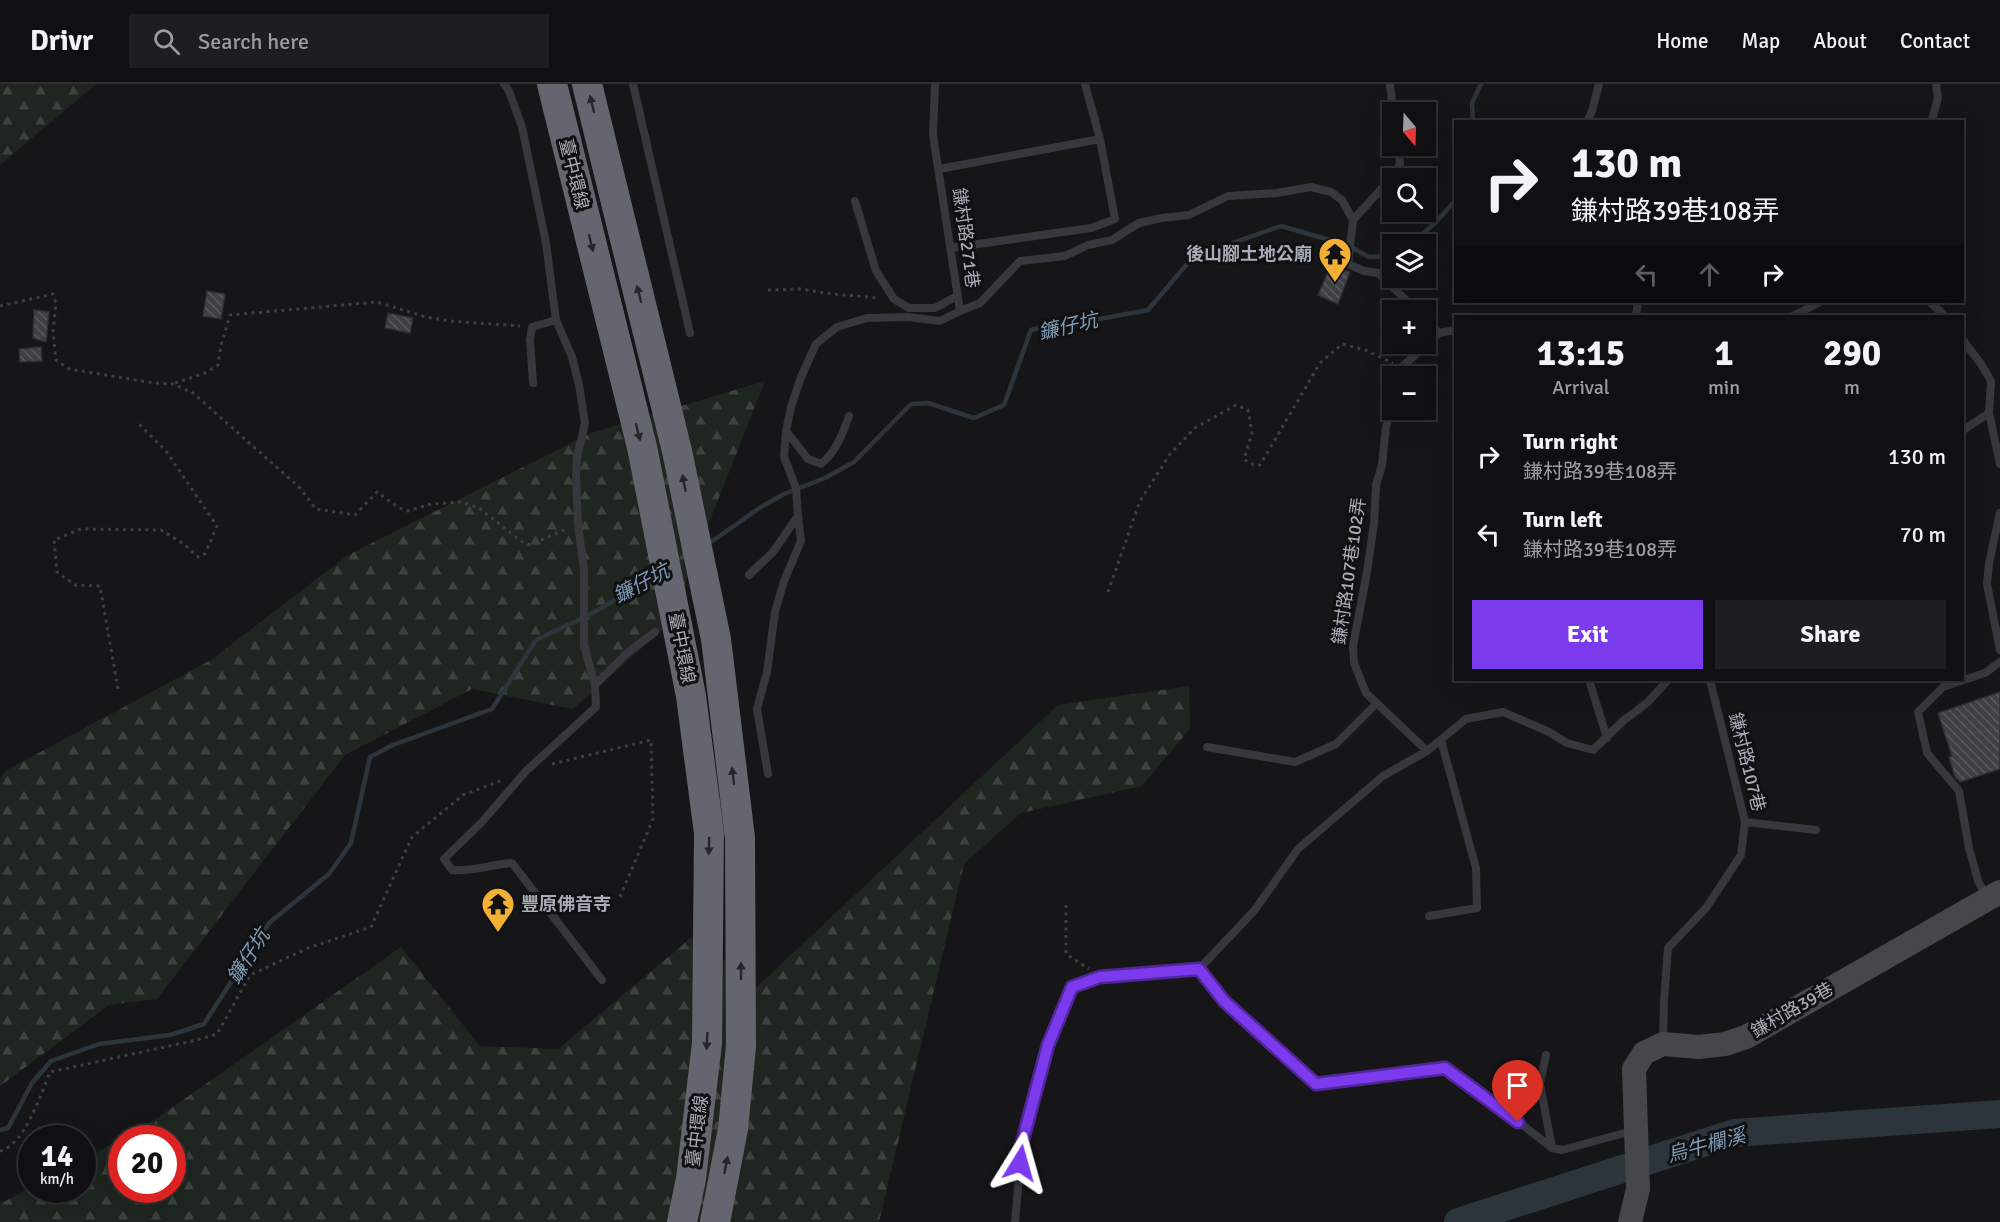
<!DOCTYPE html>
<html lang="en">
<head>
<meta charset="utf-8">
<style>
	body { margin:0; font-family:Signika,"Noto Sans TC",sans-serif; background:#1e1e20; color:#f1f3f6; height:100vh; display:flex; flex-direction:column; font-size:22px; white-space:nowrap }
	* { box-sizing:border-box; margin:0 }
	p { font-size:20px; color:#9c9d9f }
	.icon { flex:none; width:33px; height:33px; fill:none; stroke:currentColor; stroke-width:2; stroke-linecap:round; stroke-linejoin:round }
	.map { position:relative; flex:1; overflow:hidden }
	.side { position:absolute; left:1454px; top:231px; width:510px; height:366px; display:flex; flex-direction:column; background:#101012; border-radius:0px; box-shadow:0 6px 24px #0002,0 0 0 2px #303032 }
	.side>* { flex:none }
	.top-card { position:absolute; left:1454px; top:36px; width:510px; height:183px; border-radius:0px; box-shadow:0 6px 24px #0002,0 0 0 2px #303032; background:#101012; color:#f1f3f6; overflow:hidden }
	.needle { width:39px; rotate:161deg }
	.controls { position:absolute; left:1382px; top:18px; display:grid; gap:12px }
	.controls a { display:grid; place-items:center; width:54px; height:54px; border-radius:0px; background:#101012; box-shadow:0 6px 24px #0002,0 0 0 2px #303032; font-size:30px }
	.speed { position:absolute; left:18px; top:1041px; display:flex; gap:12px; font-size:30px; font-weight:700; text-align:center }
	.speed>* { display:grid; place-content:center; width:78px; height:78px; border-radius:50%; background:#101012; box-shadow:0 6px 24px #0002,0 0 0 2px #303032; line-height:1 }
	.speed small { font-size:15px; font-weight:400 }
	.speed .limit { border:9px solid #d22; background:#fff; color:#111 }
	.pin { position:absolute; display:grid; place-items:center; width:51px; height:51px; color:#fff; margin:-62px -26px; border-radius:50% 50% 50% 0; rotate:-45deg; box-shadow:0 0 6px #0007 }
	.pin .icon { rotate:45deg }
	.me { position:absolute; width:66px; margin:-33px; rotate:8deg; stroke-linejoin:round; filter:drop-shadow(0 0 4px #0008) }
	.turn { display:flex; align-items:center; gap:21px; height:126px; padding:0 18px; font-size:27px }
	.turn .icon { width:78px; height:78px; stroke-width:2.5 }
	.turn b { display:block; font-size:42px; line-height:51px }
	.lanes { display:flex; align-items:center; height:57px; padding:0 18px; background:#0003; justify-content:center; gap:30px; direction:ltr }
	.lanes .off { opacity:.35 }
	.eta { display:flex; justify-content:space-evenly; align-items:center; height:102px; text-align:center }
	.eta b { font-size:36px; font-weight:800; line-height:42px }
	.action { display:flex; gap:12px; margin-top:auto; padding:12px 18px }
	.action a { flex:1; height:69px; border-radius:0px; background:#7c3aed; color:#fff; font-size:24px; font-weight:800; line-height:69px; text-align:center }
	.action a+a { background:#1e1e20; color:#f1f3f6 }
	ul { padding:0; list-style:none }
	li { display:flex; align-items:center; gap:18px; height:78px; padding:0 18px }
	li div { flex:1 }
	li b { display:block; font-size:22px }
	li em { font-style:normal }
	header { display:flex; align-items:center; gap:36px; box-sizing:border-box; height:84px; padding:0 30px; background:#101012; border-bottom:2px solid #303032 }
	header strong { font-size:28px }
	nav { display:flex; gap:33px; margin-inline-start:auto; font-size:21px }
	.search { width:420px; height:54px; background:#1e1e20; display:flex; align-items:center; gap:15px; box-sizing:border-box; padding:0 21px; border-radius:0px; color:#9c9d9f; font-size:22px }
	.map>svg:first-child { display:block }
	.forest { fill:url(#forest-firs) }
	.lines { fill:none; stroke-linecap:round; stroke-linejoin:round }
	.stream { stroke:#2c353c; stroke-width:4.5 }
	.river { stroke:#2c353c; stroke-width:28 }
	.building { fill:url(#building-back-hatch); stroke:#303034; stroke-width:1.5 }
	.path { stroke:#3d3f44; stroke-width:3; stroke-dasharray:3 4.5; stroke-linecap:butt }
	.lane { stroke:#37383d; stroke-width:8 }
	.secondary { stroke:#45474d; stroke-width:24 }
	.highway { stroke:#63666e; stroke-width:30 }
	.oneway { fill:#26262a }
	.route-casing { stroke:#51269a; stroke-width:15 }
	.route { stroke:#7c3aed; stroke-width:10 }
	.labels { text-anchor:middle; stroke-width:6; stroke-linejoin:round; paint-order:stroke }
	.street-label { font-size:18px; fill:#a8adb8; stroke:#111113 }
	.poi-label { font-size:18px; font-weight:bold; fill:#a8adb8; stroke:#111113; text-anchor:end }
	.water-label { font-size:20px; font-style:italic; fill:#7f9bb3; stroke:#111113 }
</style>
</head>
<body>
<header>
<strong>Drivr</strong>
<div class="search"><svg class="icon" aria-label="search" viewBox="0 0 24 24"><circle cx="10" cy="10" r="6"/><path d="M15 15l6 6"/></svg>Search here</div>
<nav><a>Home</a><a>Map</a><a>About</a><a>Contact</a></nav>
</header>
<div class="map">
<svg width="2000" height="1138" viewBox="0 0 2000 1138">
	<defs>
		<pattern id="forest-firs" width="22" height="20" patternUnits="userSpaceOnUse" patternTransform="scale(1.5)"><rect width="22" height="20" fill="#1e261f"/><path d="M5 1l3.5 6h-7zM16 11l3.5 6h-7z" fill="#3c433d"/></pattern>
		<pattern id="building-back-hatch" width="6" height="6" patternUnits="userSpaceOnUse" patternTransform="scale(1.5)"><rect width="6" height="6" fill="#404145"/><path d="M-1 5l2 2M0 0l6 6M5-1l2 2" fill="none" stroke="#595a5e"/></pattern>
	</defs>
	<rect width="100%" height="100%" fill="#161618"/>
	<path class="forest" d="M0,0H96L0,81Z
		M765,297L669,540L573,625L472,605L345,671L157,915L109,921L0,1002V696L5,687L211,576L348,471L591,349Z
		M1189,602L1190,645L1142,702L1021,729L964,780L879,1138H0V1118H4L31,1103L32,1106H82L83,1076L121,1055L122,1106H172V1054H122L143,1044L401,863L480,962L558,965L704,843L747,912L1058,621Z"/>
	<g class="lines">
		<path class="stream" d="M1473,38L1472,19L1481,0
			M1412,160L1436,138L1455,117
			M708,460L761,423L784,410L825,394L854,378L911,320L928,319L974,334L1004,321L1031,246L1051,241L1094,236L1148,226L1193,173L1281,142L1347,161L1369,173L1392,172
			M0,1046L8,1044L32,999L51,977L99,960L170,951L204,940L269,839L329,790L351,759L370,673L393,661L492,625L536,556L589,531L658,491"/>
		<path class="river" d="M1458,1138L1734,1049L2000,1030"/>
	</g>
	<path class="building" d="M1331,181L1350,188L1338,220L1318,211Z
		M207,207L225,210L221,235L203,232Z
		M34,226L49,228L46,258L33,254Z
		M388,229L413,234L410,249L385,244Z
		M41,263L42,277L20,278L19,265Z
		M2000,608V685L1960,698L1955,693L1949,673L1952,672L1938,629Z"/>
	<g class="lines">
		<path class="path" d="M768,206L800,205L832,210L880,214
			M0,222L53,210L56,220L53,247L56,276L69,285L154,299L173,300L193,309L300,404L316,425L355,431L377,408L399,424L408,427L431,420L460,418L479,424L521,457L530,461L566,445
			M175,299L205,289L218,281L221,261L230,231L377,218L426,233L449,237L520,242
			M1108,508L1140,417L1170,370L1195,344L1236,321L1248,326L1252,349L1244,375L1250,380L1260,381L1320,279L1342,260L1365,266L1393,279
			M118,605L100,502L75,501L57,488L54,456L81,445L161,446L184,460L198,473L205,470L217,442L166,367L139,340
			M552,680L651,656L653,735L620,813
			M1066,821V870L1089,885
			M0,1067C24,1062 41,1010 50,988L197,956L217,950L250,891L308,864L371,843L412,753L463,711L500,697"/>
		<path class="lane" d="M504,0L509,7L522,43L546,159L556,236L572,273L579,301L585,339L577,373L576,391L578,440L584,487V561L595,601
			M633,0L690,249
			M1390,0L1393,28
			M1587,38L1592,27L1599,0
			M1930,38L1932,36L1938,14L1936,0
			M939,85L1100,55
			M855,117L876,187L894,215L909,224H935L957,212
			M1353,136L1394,91L1400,80L1398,62
			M950,164L1091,144L1115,135L1100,55L1085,0
			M1930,218L1945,232
			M960,227L980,219L1020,177L1065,172L1088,161L1112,156L1139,139L1161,134L1189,131L1228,112L1277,109L1311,103L1331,108L1342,116L1353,136L1348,180L1364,187L1378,189L1416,226
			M1636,232L1638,218
			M1793,232L1820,218
			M1425,235L1439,249
			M1962,255L1981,280L1991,297L1989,329L1962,347
			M1400,292L1402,283L1439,249L1455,246
			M533,299L530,256L532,243L556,236
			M1392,322L1386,343L1382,381L1376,401L1374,439L1367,488L1353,562L1354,579L1366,609L1427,667
			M1989,329L2000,380
			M786,347L808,375L821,380C836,368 843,349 849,332
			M2000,429L1989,479L1987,500L2000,566
			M749,491L773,468L798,432L796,404L784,373L786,347L791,323L801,293L816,260L837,243L867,234L908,233L940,237L960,227L933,51L935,0
			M1589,596L1607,654
			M1207,663L1295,678L1336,660L1377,619
			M768,690L757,625L767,588L775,528L784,497L801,457L798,432
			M1745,738L1816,746
			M1987,813L1978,797L1969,764L1959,707L1927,669L1918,628L1943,603L1985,589L2000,578
			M1429,832L1477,824L1476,784L1441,656
			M1199,885L1224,917L1316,1000L1445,984L1484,1011L1552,1064L1562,1066L1632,1047
			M602,896L512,779C492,780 473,788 452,786L444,775L482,738L526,687L596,623L595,601L627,569L655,548
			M1663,958L1664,917L1668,864L1706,824L1741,771L1745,738L1710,596
			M1546,971L1540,1000L1552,1064
			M1015,1138L1022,1059L1048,961L1072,903L1100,893L1199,885L1254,827L1298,765L1383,692L1427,667L1466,635L1503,628L1547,647L1567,659L1593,666L1623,637L1648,618L1668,596"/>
		<path class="secondary" d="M1630,1138L1638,1105L1634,985L1644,969L1663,960L1699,963L1725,960L1746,953L2000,808"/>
		<path class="highway" d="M552,0L642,363L691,612L709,749L707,959L691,1095L682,1138
			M587,0L677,367L716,555L740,754L741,962L733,1045L715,1138"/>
	</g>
	<defs><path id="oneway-solid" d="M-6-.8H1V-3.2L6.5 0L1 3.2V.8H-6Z" transform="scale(1.5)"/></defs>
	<g class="oneway">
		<use href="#oneway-solid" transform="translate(592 20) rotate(-104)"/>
		<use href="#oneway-solid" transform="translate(591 159) rotate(76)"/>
		<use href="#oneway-solid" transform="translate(639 210) rotate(-104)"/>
		<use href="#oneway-solid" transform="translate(638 348) rotate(76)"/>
		<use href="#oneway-solid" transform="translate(684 399) rotate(-101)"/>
		<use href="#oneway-solid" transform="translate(733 692) rotate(-97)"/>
		<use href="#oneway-solid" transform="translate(709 762) rotate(91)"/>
		<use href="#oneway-solid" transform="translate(741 887) rotate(-90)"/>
		<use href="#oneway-solid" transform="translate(707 957) rotate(93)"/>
		<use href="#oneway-solid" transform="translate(726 1081) rotate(-79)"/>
	</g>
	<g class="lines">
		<defs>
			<path id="route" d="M1020,1079L1022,1059L1048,961L1072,903L1100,893L1199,885L1224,917L1316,1000L1445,984L1518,1038"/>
		</defs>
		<use href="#route" class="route-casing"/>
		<use href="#route" class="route"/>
	</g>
	<defs>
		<symbol id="temple-pin" viewBox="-11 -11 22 30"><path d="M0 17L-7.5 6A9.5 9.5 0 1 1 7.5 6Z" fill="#f2b134" stroke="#111113"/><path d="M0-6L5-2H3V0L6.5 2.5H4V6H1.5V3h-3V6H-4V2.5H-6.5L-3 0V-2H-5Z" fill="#111"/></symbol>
	</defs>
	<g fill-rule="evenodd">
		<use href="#temple-pin" x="1316" y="151" width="38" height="52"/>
		<use href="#temple-pin" x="479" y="801" width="38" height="52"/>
	</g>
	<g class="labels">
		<g class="street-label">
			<text transform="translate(574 90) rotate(76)" y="6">臺中環線</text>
			<text transform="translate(966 154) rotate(82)" y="6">鎌村路271巷</text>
			<text transform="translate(1349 487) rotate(-82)" y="6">鎌村路107巷102弄</text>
			<text transform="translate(682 564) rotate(79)" y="6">臺中環線</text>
			<text transform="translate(1747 678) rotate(76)" y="6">鎌村路107巷</text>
			<text transform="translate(1792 926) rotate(-30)" y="6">鎌村路39巷</text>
			<text transform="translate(697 1047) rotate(-83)" y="6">臺中環線</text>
		</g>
		<g class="poi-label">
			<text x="1312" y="176">後山腳土地公廟</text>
			<text x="521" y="826" text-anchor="start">豐原佛音寺</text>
		</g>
		<g class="water-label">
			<text transform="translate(1068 242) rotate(-13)" y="7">鐮仔坑</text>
			<text transform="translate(641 499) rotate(-28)" y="7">鐮仔坑</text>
			<text transform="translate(248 872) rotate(-57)" y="7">鐮仔坑</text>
			<text transform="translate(1706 1061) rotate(-15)" y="7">烏牛欄溪</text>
		</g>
	</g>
</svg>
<div class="controls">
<a><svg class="needle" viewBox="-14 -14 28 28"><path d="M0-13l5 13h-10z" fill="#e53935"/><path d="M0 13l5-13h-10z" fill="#9c9d9f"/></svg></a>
<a><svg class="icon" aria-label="search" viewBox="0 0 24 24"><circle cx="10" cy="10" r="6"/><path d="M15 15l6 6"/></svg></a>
<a><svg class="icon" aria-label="layers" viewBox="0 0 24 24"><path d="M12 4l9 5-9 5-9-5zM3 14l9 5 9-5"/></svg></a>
<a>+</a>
<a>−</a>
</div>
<div class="speed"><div>14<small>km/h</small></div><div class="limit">20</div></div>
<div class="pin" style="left:1518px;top:1038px;background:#d93025"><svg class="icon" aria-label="arrive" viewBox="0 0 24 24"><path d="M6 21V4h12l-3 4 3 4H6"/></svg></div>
<svg class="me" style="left:1020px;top:1079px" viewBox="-20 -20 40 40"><path d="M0-17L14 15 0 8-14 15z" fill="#7c3aed" stroke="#fff" stroke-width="4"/></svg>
<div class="top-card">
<div class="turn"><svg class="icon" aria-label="right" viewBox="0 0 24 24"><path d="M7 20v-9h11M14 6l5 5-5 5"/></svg><div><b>130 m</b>鎌村路39巷108弄</div></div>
<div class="lanes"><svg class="icon off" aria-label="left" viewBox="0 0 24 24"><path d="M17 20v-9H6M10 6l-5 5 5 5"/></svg><svg class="icon off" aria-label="ahead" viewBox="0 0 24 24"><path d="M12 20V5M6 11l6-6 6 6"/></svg><svg class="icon" aria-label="right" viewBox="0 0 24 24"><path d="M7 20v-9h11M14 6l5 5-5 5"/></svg></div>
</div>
<section class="side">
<div class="eta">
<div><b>13:15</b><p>Arrival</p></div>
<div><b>1</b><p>min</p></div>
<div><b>290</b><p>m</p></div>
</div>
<ul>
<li><svg class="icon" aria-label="right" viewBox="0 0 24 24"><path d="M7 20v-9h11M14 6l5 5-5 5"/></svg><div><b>Turn right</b><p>鎌村路39巷108弄</p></div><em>130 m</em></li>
<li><svg class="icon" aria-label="left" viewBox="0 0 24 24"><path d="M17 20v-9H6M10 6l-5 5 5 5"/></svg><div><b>Turn left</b><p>鎌村路39巷108弄</p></div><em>70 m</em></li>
</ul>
<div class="action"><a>Exit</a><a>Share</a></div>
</section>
</div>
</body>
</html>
